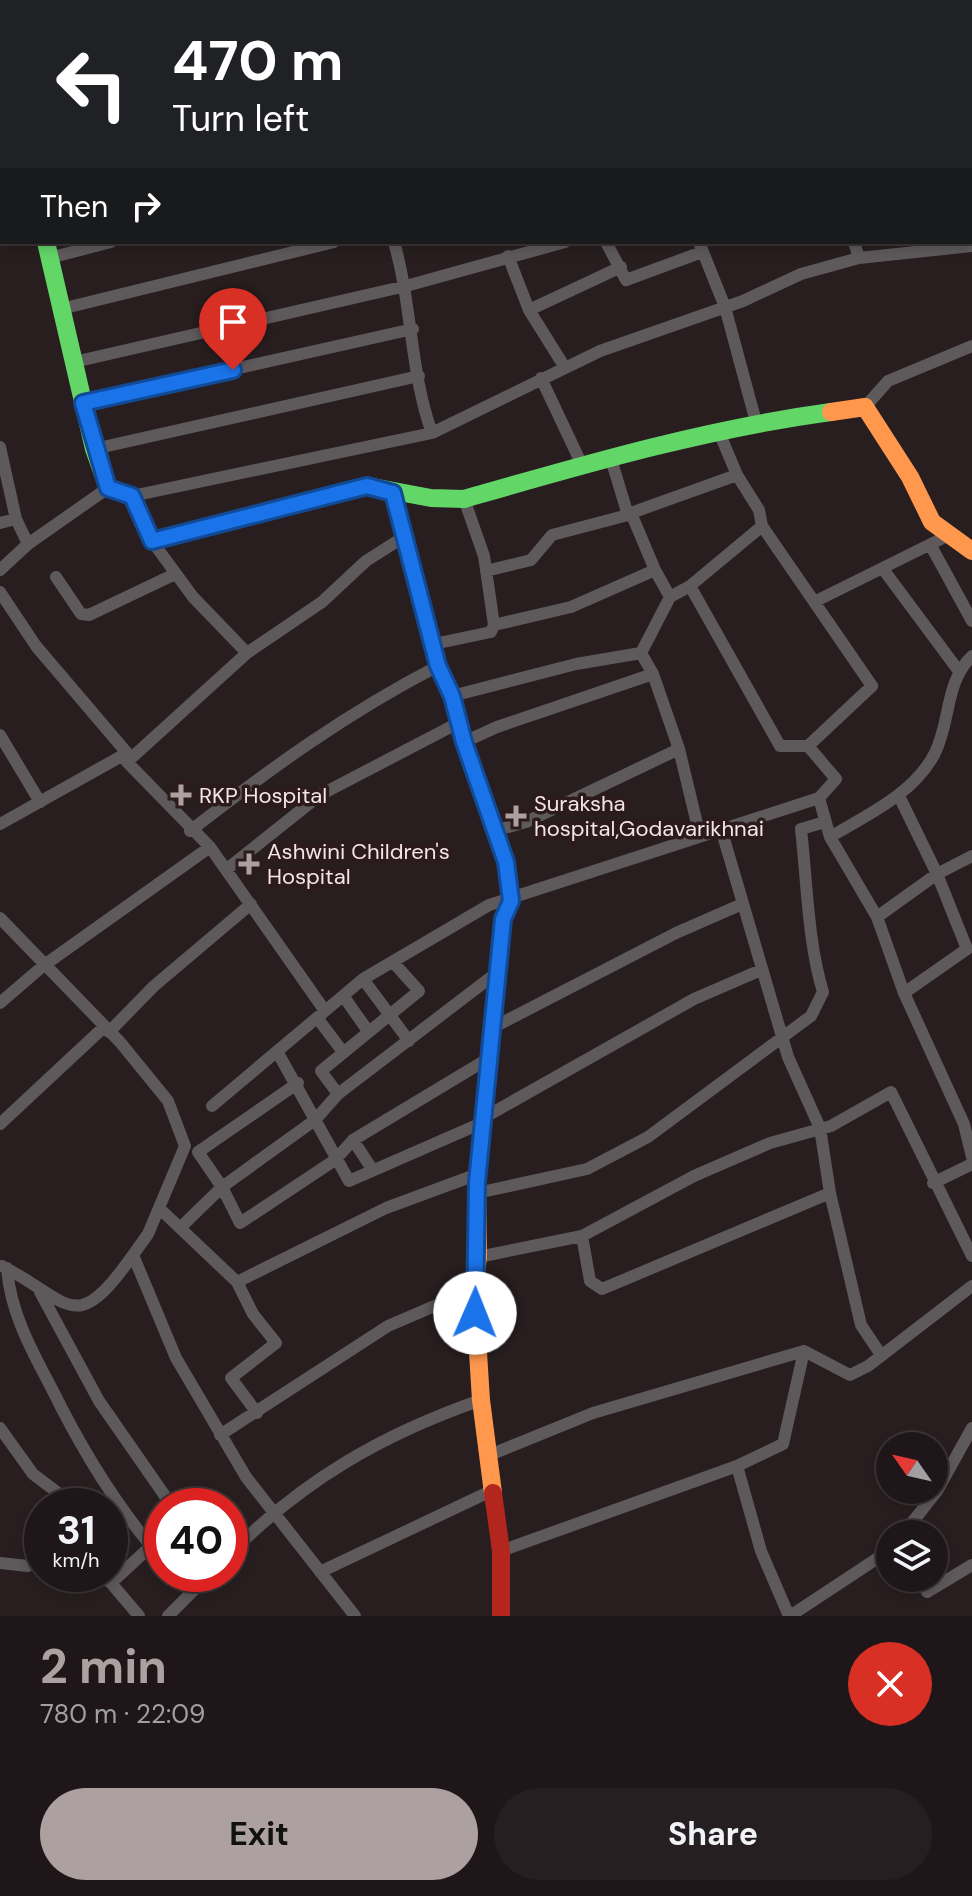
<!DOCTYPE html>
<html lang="en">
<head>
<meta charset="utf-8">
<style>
	body { margin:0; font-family:"DM Sans",sans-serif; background:#261f21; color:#f1f3f6; height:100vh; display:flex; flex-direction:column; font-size:30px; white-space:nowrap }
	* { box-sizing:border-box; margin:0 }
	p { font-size:26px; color:#a19fa2 }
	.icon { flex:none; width:44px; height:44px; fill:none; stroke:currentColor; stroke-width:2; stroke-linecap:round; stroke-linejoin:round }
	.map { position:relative; height:1616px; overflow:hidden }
	.details { display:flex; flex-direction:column; background:#1e1618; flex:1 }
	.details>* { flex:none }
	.hud { position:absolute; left:0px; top:0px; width:972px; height:244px; box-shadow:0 4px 12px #0003,0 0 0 2px #3c3537; background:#202124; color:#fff; overflow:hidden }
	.needle { width:52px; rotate:304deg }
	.buttons { position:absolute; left:876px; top:1432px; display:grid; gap:16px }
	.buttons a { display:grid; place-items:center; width:72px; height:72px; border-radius:50%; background:#1e1618; box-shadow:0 4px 12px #0003,0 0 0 2px #3c3537; font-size:40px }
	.speed { position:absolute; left:24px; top:1488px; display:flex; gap:16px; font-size:40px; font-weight:700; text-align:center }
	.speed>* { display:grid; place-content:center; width:104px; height:104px; border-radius:50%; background:#1e1618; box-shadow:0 4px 12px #0003,0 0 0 2px #3c3537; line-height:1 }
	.speed small { font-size:20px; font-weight:400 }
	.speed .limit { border:12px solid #d22; background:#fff; color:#111 }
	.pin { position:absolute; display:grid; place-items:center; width:68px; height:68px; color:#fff; margin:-82px -34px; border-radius:50% 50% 50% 0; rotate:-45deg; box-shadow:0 0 8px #0007 }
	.pin .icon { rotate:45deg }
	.me { position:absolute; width:88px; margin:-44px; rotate:1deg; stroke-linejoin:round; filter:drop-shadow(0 0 6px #0008) }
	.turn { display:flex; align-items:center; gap:28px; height:168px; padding:0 40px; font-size:36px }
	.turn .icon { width:104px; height:104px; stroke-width:2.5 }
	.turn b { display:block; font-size:56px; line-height:68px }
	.then { display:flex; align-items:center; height:76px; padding:0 40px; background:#0003; gap:16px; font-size:30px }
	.round { display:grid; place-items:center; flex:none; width:84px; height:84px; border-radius:42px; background:#261f21 }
	.summary { display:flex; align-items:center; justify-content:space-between; height:136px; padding:0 40px }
	h1 { font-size:48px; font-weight:700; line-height:60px; color:#aca0a1 }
	.cta { display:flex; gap:16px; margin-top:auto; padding:16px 40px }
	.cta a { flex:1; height:92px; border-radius:48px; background:#aca0a1; color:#111; font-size:32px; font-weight:700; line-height:92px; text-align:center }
	.cta a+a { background:#261f21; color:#f1f3f6 }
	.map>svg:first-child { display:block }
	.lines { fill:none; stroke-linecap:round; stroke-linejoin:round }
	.street { stroke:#5e5a5b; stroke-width:12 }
	.fast { stroke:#63d668; stroke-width:18 }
	.slow { stroke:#ff974d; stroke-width:18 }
	.jam { stroke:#b3261e; stroke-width:18 }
	.route-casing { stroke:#114b97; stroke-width:20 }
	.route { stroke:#1a73e8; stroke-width:14 }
	.poi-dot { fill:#aca0a1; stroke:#2c1a1c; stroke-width:3 }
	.labels { text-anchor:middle; stroke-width:7; stroke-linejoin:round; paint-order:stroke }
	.poi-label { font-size:22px; fill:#f3e6e7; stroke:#2c1a1c; text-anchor:start }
</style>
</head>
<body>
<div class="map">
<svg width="972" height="1616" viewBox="0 0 972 1616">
	<rect width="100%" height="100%" fill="#281e20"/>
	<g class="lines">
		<path class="street" d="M805,0V2
			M183,2L191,0
			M666,2L667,0
			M970,169L972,168
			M394,242C412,304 410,372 432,433
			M606,242L626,280L702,252
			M699,242L725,307L756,422
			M854,242L859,258L972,246
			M508,256L529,310L621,267
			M49,258L111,242
			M61,309L334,242
			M529,310L564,366
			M74,362L406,286L565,242
			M541,378L582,465
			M83,403L413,329
			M865,407L888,381L972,346
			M0,447L16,519L28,544
			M94,449L419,376
			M132,496L432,433L600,351L743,301L801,274L859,258
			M464,499L484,556L494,625
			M631,513L737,475
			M0,523L16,519
			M762,526L872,686L808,746L836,779L819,798
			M931,546L972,621
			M883,569L958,670
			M0,570L28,544L108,488
			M655,570L670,597L690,586L762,526L759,510L737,475L719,432
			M486,571L531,560L552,535L628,515
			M56,577L81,614L89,615L175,574
			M690,586L780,746H808
			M0,592L36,646L127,753V762L210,847L325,1011L363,979L489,905L819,798L830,837L877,917L904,993L964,1124L972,1157
			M816,601L947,536
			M434,644L491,632L494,625L571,607L655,570L631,513L628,515L611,459
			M247,653L322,602L366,561L402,538
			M641,653L670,597
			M452,696L576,664L641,653L653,674L679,749L526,822L493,831
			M0,735L40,802
			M464,742L497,727L653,674
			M679,749L700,836
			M127,762L247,653L193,597L152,541
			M899,796L937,874L967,949L904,993
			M0,824L127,753
			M190,831C271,768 347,713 438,666
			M830,837C867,815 914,794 935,753C951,720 945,682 972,656
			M227,869L320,795L460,722
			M877,917L937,874L972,856
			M0,918L120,1042L168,1101L185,1146L148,1234L133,1255L176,1358L246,1477L355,1616
			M363,979L409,1041
			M344,997L368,1031
			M0,1003L43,966L210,847
			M318,1019L343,1052
			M494,1027L676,933L740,905
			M109,1032L154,986L251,904
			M278,1053L349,1181L484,1122
			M298,1083L198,1152L222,1187L315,1120L338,1094L499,971
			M338,1094L321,1071L419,991L393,962
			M212,1106L325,1011
			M485,1117L694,999L761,970
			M0,1124L104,1027
			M353,1140L372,1169
			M933,1183L972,1164
			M477,1193L587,1169L648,1137L811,1016L823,992C808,943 807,883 801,829L825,822
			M830,1193L861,1325L881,1355
			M159,1208L237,1282L253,1314L276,1343L231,1378L257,1413
			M180,1228L222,1187L240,1223L335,1160L353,1140L491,1057
			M582,1236L590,1281L602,1289L830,1193L820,1128L788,1057L722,832
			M478,1257L582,1236L694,1176L770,1143L831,1126L891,1092L972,1256
			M2,1266C72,1302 74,1338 133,1255
			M7,1268C10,1312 32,1351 52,1389C80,1446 110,1497 151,1546L111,1583
			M237,1282L386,1208L478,1174
			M40,1292L99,1401L172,1506
			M804,1351L850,1375L868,1366L972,1286
			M0,1428L33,1474L70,1502L69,1506
			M220,1435L388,1326L474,1289
			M487,1456L593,1413L804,1351L783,1444L737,1466
			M903,1534L937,1491L972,1428
			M501,1551L737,1466L761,1551L789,1616
			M230,1554C303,1480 383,1434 481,1400
			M0,1563L28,1566L42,1559
			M320,1572L491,1491
			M97,1574L111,1583L139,1616
			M927,1592L972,1565
			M168,1616L210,1574
			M790,1616L890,1550"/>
		<path class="fast" d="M1,0L2,3
			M555,2L564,0
			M0,110L2,109
			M46,242L94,449L108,488L132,496L152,541L367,486L431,498L464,499C586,464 705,429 831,412
			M393,493L438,666L452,696L464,742L506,862L511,901L503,919L485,1099"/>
		<path class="slow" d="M475,2L482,0
			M0,133H2
			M831,412L865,407L910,477L932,522L972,551
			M485,1099L477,1182L478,1257L474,1289L481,1400L493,1493"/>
		<path class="jam" d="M493,1493L501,1551V1616"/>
	</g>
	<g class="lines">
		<defs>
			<path id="route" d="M233,370L83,403L108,488L132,496L152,541L367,486L393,493L438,666L452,696L464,742L506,862L511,901L503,919L477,1182L475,1313"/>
		</defs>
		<use href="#route" class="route-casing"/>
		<use href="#route" class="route"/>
	</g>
	<g class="poi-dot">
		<path d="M177 783h8v8h8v8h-8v8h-8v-8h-8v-8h8z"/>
		<path d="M512 804h8v8h8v8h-8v8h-8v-8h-8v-8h8z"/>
		<path d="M245 852h8v8h8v8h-8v8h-8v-8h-8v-8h8z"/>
	</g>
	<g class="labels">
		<g class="poi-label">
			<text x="199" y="803">RKP Hospital</text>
			<text x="534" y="811">Suraksha<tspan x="534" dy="25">hospital,Godavarikhnai</tspan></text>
			<text x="267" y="859">Ashwini Children's<tspan x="267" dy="25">Hospital</tspan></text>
		</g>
	</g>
</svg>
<div class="buttons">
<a><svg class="needle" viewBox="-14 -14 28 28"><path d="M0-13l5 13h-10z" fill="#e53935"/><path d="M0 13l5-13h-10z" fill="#a19fa2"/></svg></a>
<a><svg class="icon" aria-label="layers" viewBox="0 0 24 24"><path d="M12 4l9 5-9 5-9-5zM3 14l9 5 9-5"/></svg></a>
</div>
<div class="speed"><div>31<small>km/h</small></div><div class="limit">40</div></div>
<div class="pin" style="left:233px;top:370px;background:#d93025"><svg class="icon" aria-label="arrive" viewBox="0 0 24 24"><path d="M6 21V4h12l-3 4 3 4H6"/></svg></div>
<svg class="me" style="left:475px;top:1313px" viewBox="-20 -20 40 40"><circle r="19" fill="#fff"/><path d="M0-13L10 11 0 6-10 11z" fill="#1a73e8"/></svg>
<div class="hud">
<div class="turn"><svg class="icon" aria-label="left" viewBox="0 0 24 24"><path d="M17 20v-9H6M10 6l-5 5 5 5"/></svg><div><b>470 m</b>Turn left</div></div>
<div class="then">Then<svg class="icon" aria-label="right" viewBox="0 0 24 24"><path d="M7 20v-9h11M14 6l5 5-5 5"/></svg></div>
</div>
</div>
<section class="details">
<div class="summary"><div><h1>2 min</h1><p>780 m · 22:09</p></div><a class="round" style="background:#d93025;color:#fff"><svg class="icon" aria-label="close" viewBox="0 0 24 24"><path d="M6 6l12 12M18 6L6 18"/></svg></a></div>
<div class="cta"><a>Exit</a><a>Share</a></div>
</section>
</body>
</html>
